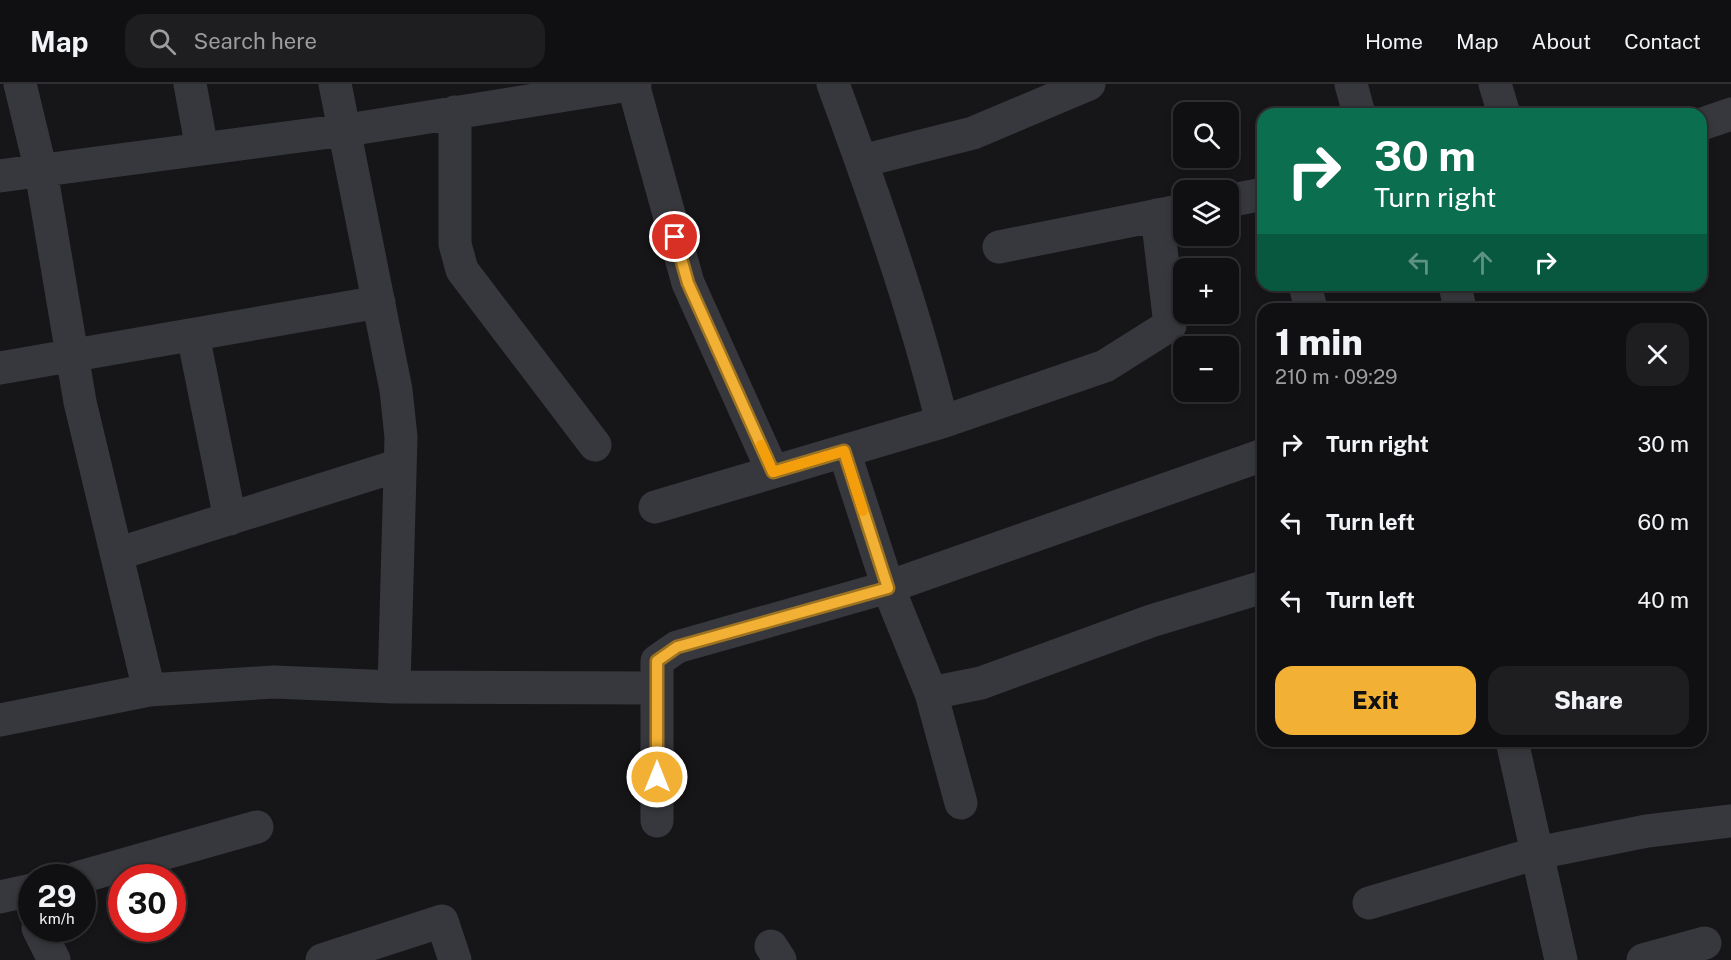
<!DOCTYPE html>
<html lang="en">
<head>
<meta charset="utf-8">
<style>
	body { margin:0; font-family:"Public Sans",sans-serif; background:#1e1e20; color:#f1f3f6; height:100vh; display:flex; flex-direction:column; font-size:22px; white-space:nowrap }
	* { box-sizing:border-box; margin:0 }
	p { font-size:20px; color:#9c9d9f }
	.icon { flex:none; width:33px; height:33px; fill:none; stroke:currentColor; stroke-width:2; stroke-linecap:round; stroke-linejoin:round }
	.map { position:relative; flex:1; overflow:hidden }
	.drawer { position:absolute; left:1257px; top:219px; width:450px; height:444px; display:flex; flex-direction:column; background:#101012; border-radius:18px; box-shadow:0 3px 9px #0003,0 0 0 2px #303032 }
	.drawer>* { flex:none }
	.banner { position:absolute; left:1257px; top:24px; width:450px; height:183px; border-radius:18px; box-shadow:0 3px 9px #0003,0 0 0 2px #303032; background:#0b6e4f; color:#fff; overflow:hidden }
	.controls { position:absolute; left:1173px; top:18px; display:grid; gap:12px }
	.controls a { display:grid; place-items:center; width:66px; height:66px; border-radius:12px; background:#101012; box-shadow:0 3px 9px #0003,0 0 0 2px #303032; font-size:30px }
	.speed { position:absolute; left:18px; top:780px; display:flex; gap:12px; font-size:30px; font-weight:700; text-align:center }
	.speed>* { display:grid; place-content:center; width:78px; height:78px; border-radius:50%; background:#101012; box-shadow:0 3px 9px #0003,0 0 0 2px #303032; line-height:1 }
	.speed small { font-size:15px; font-weight:400 }
	.speed .limit { border:9px solid #d22; background:#fff; color:#111 }
	.pin { position:absolute; display:grid; place-items:center; width:51px; height:51px; color:#fff; margin:-26px; border:3px solid #fff; border-radius:50%; box-shadow:0 2px 6px #0007 }
	.me { position:absolute; width:66px; margin:-33px; rotate:0deg; stroke-linejoin:round; filter:drop-shadow(0 0 4px #0008) }
	.turn { display:flex; align-items:center; gap:21px; height:126px; padding:0 18px; font-size:27px }
	.turn .icon { width:78px; height:78px; stroke-width:2.5 }
	.turn b { display:block; font-size:42px; line-height:51px }
	.lanes { display:flex; align-items:center; height:57px; padding:0 18px; background:#0003; justify-content:center; gap:30px; direction:ltr }
	.lanes .off { opacity:.35 }
	.round { display:grid; place-items:center; flex:none; width:63px; height:63px; border-radius:18px; background:#1e1e20 }
	.head { display:flex; align-items:center; justify-content:space-between; height:102px; padding:0 18px }
	h1 { font-size:36px; font-weight:800; line-height:45px }
	.action { display:flex; gap:12px; margin-top:auto; padding:12px 18px }
	.action a { flex:1; height:69px; border-radius:18px; background:#f2b134; color:#111; font-size:24px; font-weight:800; line-height:69px; text-align:center }
	.action a+a { background:#1e1e20; color:#f1f3f6 }
	ul { padding:0; list-style:none }
	li { display:flex; align-items:center; gap:18px; height:78px; padding:0 18px }
	li div { flex:1 }
	li b { display:block; font-size:22px }
	li em { font-style:normal }
	header { display:flex; align-items:center; gap:36px; box-sizing:border-box; height:84px; padding:0 30px; background:#101012; border-bottom:2px solid #303032 }
	header strong { font-size:28px }
	nav { display:flex; gap:33px; margin-inline-start:auto; font-size:21px }
	.search { width:420px; height:54px; background:#1e1e20; display:flex; align-items:center; gap:15px; box-sizing:border-box; padding:0 21px; border-radius:18px; color:#9c9d9f; font-size:22px }
	.map>svg:first-child { display:block }
	.lines { fill:none; stroke-linecap:round; stroke-linejoin:round }
	.minor { stroke:#37383d; stroke-width:33 }
	.route-casing { stroke:#9d7322; stroke-width:15 }
	.route { stroke:#f2b134; stroke-width:10 }
	.slow { stroke:#f59e0b; stroke-width:10 }
</style>
</head>
<body>
<header>
<strong>Map</strong>
<div class="search"><svg class="icon" aria-label="search" viewBox="0 0 24 24"><circle cx="10" cy="10" r="6"/><path d="M15 15l6 6"/></svg>Search here</div>
<nav><a>Home</a><a>Map</a><a>About</a><a>Contact</a></nav>
</header>
<div class="map">
<svg width="1731" height="876" viewBox="0 0 1731 876">
	<rect width="100%" height="100%" fill="#161618"/>
	<g class="lines">
		<path class="minor" d="M190,0L202,65
			M335,0L396,306L401,353L394,603
			M633,0L688,199L773,388
			M833,0C874,111 914,224 942,338
			M1351,0L1359,30
			M1495,0L1504,30
			M455,28V160L462,186L595,361
			M1702,40L1731,30
			M862,77L973,49L1089,0
			M0,92L360,44L635,0
			M1228,117L1263,110
			M999,163L1184,126
			M1305,201L1311,225
			M1455,201L1460,225
			M193,251L230,435
			M0,284L379,218
			M844,367L888,503L931,609L961,719
			M655,423L942,338L1105,282L1170,241L1157,131
			M117,470L400,381
			M149,606L274,598L394,603L657,604
			M931,609L981,599L1151,537L1263,503
			M0,636L149,606L80,318L41,87L20,0
			M1512,657L1561,876
			M657,737V577L677,563L888,503L1263,371
			M77,794L257,743
			M0,813L32,806
			M1369,819L1537,769L1647,747L1731,737
			M38,844L54,876
			M771,862L780,876
			M322,876L442,837L455,876
			M1643,876L1705,859"/>
	</g>
	<g class="lines">
		<defs>
			<path id="route" d="M657,693V577L677,563L888,504L844,367L773,388L688,199L675,153"/>
		</defs>
		<use href="#route" class="route-casing"/>
		<use href="#route" class="route"/>
		<path class="slow" d="M761,361L773,388L844,367L863,427"/>
	</g>
</svg>
<div class="controls">
<a><svg class="icon" aria-label="search" viewBox="0 0 24 24"><circle cx="10" cy="10" r="6"/><path d="M15 15l6 6"/></svg></a>
<a><svg class="icon" aria-label="layers" viewBox="0 0 24 24"><path d="M12 4l9 5-9 5-9-5zM3 14l9 5 9-5"/></svg></a>
<a>+</a>
<a>−</a>
</div>
<div class="speed"><div>29<small>km/h</small></div><div class="limit">30</div></div>
<div class="pin" style="left:675px;top:153px;background:#d93025"><svg class="icon" aria-label="arrive" viewBox="0 0 24 24"><path d="M6 21V4h12l-3 4 3 4H6"/></svg></div>
<svg class="me" style="left:657px;top:693px" viewBox="-20 -20 40 40"><circle r="17" fill="#f2b134" stroke="#fff" stroke-width="3"/><path d="M0-11L8 9 0 5-8 9z" fill="#fff"/></svg>
<div class="banner">
<div class="turn"><svg class="icon" aria-label="right" viewBox="0 0 24 24"><path d="M7 20v-9h11M14 6l5 5-5 5"/></svg><div><b>30 m</b>Turn right</div></div>
<div class="lanes"><svg class="icon off" aria-label="left" viewBox="0 0 24 24"><path d="M17 20v-9H6M10 6l-5 5 5 5"/></svg><svg class="icon off" aria-label="ahead" viewBox="0 0 24 24"><path d="M12 20V5M6 11l6-6 6 6"/></svg><svg class="icon" aria-label="right" viewBox="0 0 24 24"><path d="M7 20v-9h11M14 6l5 5-5 5"/></svg></div>
</div>
<section class="drawer">
<div class="head"><div><h1>1 min</h1><p>210 m · 09:29</p></div><a class="round"><svg class="icon" aria-label="close" viewBox="0 0 24 24"><path d="M6 6l12 12M18 6L6 18"/></svg></a></div>
<ul>
<li><svg class="icon" aria-label="right" viewBox="0 0 24 24"><path d="M7 20v-9h11M14 6l5 5-5 5"/></svg><div><b>Turn right</b></div><em>30 m</em></li>
<li><svg class="icon" aria-label="left" viewBox="0 0 24 24"><path d="M17 20v-9H6M10 6l-5 5 5 5"/></svg><div><b>Turn left</b></div><em>60 m</em></li>
<li><svg class="icon" aria-label="left" viewBox="0 0 24 24"><path d="M17 20v-9H6M10 6l-5 5 5 5"/></svg><div><b>Turn left</b></div><em>40 m</em></li>
</ul>
<div class="action"><a>Exit</a><a>Share</a></div>
</section>
</div>
</body>
</html>
